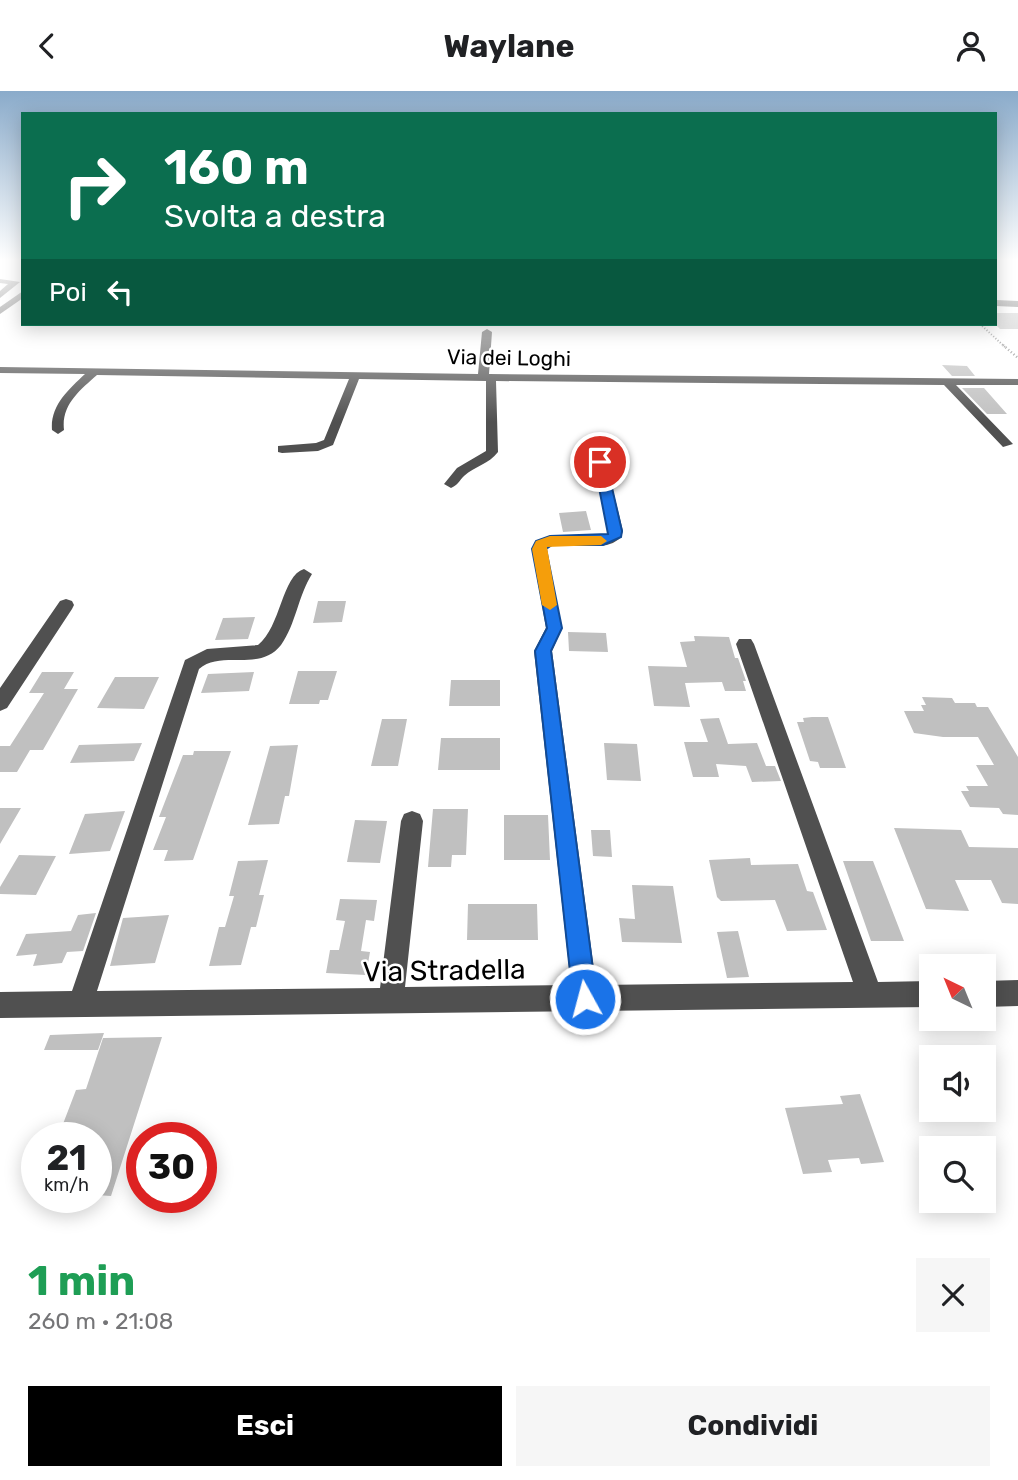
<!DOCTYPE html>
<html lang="it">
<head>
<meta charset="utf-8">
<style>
	body { margin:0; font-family:Rubik,sans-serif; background:#f6f6f6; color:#202124; height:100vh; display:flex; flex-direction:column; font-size:26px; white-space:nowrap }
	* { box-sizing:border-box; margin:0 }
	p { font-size:23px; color:#757577 }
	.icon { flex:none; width:38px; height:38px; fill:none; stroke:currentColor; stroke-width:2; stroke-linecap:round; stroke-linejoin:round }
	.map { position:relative; height:1144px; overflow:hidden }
	.panel { display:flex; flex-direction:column; background:#fff; flex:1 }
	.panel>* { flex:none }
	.banner { position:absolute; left:21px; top:21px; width:976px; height:214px; border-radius:0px; box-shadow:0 4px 18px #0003; background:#0b6e4f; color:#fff; overflow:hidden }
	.needle { width:46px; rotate:317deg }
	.fabs { position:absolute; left:919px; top:863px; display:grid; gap:14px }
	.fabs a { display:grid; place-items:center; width:77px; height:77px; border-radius:0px; background:#fff; box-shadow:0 4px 18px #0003; font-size:35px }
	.speed { position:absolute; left:21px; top:1031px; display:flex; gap:14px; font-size:35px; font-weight:700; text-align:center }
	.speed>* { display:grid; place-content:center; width:91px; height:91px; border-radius:50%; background:#fff; box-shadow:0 4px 18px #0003; line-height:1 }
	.speed small { font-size:18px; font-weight:400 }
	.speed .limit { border:10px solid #d22; background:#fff; color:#111 }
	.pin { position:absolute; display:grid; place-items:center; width:60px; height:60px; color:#fff; margin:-30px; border:4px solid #fff; border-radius:50%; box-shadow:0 2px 7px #0007 }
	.me { position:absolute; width:77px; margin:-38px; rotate:353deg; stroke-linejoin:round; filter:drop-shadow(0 0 5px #0008) }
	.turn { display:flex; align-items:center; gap:24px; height:147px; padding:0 28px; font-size:32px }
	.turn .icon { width:91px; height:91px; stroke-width:2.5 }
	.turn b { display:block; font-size:49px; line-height:60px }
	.then { display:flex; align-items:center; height:66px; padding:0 28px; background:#0003; gap:14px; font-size:26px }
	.round { display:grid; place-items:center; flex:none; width:74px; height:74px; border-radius:0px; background:#f6f6f6 }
	.headline { display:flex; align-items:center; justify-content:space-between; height:119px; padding:0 28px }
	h1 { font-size:42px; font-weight:700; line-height:52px; color:#1e9e55 }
	.primary-button { display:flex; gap:14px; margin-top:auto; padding:14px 28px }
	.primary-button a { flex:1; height:80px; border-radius:0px; background:#000; color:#fff; font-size:28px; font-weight:700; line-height:80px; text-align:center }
	.primary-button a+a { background:#f6f6f6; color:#202124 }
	header { display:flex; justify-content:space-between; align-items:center; height:91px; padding:0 28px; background:#fff; font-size:32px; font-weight:700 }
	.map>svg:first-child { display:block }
	.building { fill:#c0c0c0 }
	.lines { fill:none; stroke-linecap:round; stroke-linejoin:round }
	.path-far1 { stroke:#727272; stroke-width:2; stroke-dasharray:1 2; stroke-linecap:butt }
	.path { stroke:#727272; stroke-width:2.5; stroke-dasharray:1 2.5; stroke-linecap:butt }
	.minor { fill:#505050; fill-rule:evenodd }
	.route { fill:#1a73e8; stroke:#114b97; stroke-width:2 }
	.slow { fill:#f59e0b }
	.labels { text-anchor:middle; stroke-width:5; stroke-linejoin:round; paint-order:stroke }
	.far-street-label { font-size:21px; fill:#000; stroke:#fff }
	.near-street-label { font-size:28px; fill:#000; stroke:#fff }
</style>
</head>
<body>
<header><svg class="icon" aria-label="back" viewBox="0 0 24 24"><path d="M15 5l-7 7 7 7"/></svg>Waylane<svg class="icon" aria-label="person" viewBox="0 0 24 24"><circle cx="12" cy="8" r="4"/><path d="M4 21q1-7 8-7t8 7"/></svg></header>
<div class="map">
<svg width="1018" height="1144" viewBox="0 0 1018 1144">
	<rect width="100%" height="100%" fill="#fff"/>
	<path class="building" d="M996,222H1018V238H1000L996,234Z
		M942,274L967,275L975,285H952Z
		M962,297H984L1007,323H987Z
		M586,420L591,439L563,441L559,422Z
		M318,510H346L342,531L313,532Z
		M255,526L248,548L215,549L223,527Z
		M568,541L606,542L608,561L569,560Z
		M694,545L729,546L735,567H738L746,590H743L746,600H725L722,591L685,592L690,616L654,615L648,575L687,576L680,551L695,550Z
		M298,580H337L328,609H320L319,613H289Z
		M42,581H74L64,598H78L43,659H30L17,681H0V655H10L44,602H29Z
		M254,581L249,600L201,602L208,583Z
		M115,586H159L144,618L97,617Z
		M451,589H500V615H449Z
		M922,606L952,607L955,612H975L977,616H988L1018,666V724L1003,723L999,717L970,716L961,700H969L966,695H988L976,674H994L978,646H943L914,642L904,620H924L921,614H926Z
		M812,626H828L846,677H820L818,671L810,670L797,631H804L803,627Z
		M719,627L728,653L757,652L766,675H775L781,690L752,691L746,675L716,673L719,686H693L684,651H708L700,628Z
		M382,628H407L398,675H371Z
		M441,647H500V679H438Z
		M142,652L134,670L70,672L79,654Z
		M604,652L637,653L641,690L607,689Z
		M298,654L289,705H285L279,733L248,734L270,655Z
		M194,660H231L193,769L164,770L168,759H153L166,726H159L183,664H193Z
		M0,717H21L0,753Z
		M433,718H468L466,764H452L451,776H428Z
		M125,720L110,760L69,763L85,723Z
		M504,724H548L550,769H504Z
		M355,729L387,730L380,772L347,771Z
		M894,737L961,739L969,756L1018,757V813L1002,812L991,789H955L969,820L926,818Z
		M591,739H610L612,766L593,765Z
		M19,764L56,765L36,804L0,803V796Z
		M750,767L751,774L798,773L807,800L813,801L827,839L787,840L775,809L721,810L717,806L709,769Z
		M268,769L259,804H264L256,836H251L241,874L209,875L219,836H225L234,805H229L238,770Z
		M843,770H873L904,850H871Z
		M632,794L673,795L682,852L622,851L619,827L635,828Z
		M340,808L377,809L374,830L366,829L361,860L370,861L366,884L326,882L330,859H339L345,830L336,829Z
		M468,813H537L538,849H467Z
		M96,822L83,860L67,861L62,872L33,875L37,863L16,865L26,843L71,840L78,824Z
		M169,824L155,872L110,875L123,827Z
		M738,840L749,886L727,887L717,841Z
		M104,942L98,959H44L50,944Z
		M162,946L111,1105L96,1104V1046H58L76,999L86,998L103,947Z
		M860,1003L884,1071L861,1073L859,1067L828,1069L832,1081L803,1083L785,1017L843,1013L840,1005Z"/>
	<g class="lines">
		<path class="path-far1" d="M980,233L1005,256"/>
		<path class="path" d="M1003,254L1018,267"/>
		<path class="minor" d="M0,188L20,191L0,207V200L8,193L0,192Z
			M23,200V207L0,223V216Z
			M996,209L1018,210V216L996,215Z
			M487,238L492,241L489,283L1018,288V294H956L1013,353L1003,356L944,294L496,290L498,361C489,373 475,375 464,385C459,390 458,394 451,397L444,393L457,377L486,360V290L359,288L333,354L318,360L282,362L278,361V355L316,352L324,349L349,288L97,284C80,299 61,314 64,339L58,343L52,339C50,315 68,299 85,283L0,282V276L478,283L482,241Z
			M600,367L606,371L623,440L621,446C601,467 566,442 546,458L562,537L552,560L596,894L853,891L736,553L739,548H751L754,553L878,891L931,890V916L0,927V901L72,900L185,569L207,558L258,554C281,536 282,484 304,478L312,483C298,505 296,533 281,554C259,582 222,558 199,578L97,900L380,897L401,730L404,723L412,720L420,723L423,730L405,896L571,894L534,560L546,537L532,458L536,450C560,440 584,451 608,443L594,371Z
			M66,508L72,510L74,514L72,518L7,617L0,620V597L60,510Z
			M1018,889V915L984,916V890Z"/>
	</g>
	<linearGradient id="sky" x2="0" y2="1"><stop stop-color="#8aabca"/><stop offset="0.51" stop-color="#fff"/><stop offset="1" stop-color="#fff" stop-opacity="0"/></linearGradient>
	<rect width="1018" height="331" fill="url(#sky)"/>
	<path class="route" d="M600,367L606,371L622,440L621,446L603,454H552L546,458L562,537L551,560L597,908L593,917L585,920L577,917L573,908L535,560L547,537L532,458L536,450L550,445L608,443L594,371Z"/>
	<path class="slow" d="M550,445H601L607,450L601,454L547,456L557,514L550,519L542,514L532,458L536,450Z"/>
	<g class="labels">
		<g class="far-street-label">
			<text transform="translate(509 267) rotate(1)" y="7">Via dei Loghi</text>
		</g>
		<g class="near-street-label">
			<text transform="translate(444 879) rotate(-1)" y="10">Via Stradella</text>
		</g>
	</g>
</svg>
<div class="fabs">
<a><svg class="needle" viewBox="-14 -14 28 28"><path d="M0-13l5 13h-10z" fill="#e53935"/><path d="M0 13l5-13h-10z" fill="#757577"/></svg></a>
<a><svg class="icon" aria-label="sound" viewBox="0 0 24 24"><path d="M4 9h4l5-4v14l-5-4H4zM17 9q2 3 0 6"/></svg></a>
<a><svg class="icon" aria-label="search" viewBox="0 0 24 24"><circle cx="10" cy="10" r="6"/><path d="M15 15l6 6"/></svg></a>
</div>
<div class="speed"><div>21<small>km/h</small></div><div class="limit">30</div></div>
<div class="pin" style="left:600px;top:371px;background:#d93025"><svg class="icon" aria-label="arrive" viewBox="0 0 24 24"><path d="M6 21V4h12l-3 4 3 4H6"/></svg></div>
<svg class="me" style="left:585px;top:908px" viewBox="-20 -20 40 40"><circle r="17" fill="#1a73e8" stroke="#fff" stroke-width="3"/><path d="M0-11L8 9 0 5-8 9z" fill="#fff"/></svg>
<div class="banner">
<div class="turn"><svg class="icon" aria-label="right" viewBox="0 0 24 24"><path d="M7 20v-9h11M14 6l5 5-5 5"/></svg><div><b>160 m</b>Svolta a destra</div></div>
<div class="then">Poi<svg class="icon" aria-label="left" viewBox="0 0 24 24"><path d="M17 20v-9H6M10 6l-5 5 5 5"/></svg></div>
</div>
</div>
<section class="panel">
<div class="headline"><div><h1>1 min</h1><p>260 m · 21:08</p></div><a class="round"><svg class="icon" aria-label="close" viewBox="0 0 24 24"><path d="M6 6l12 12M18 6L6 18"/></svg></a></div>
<div class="primary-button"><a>Esci</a><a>Condividi</a></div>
</section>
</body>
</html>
